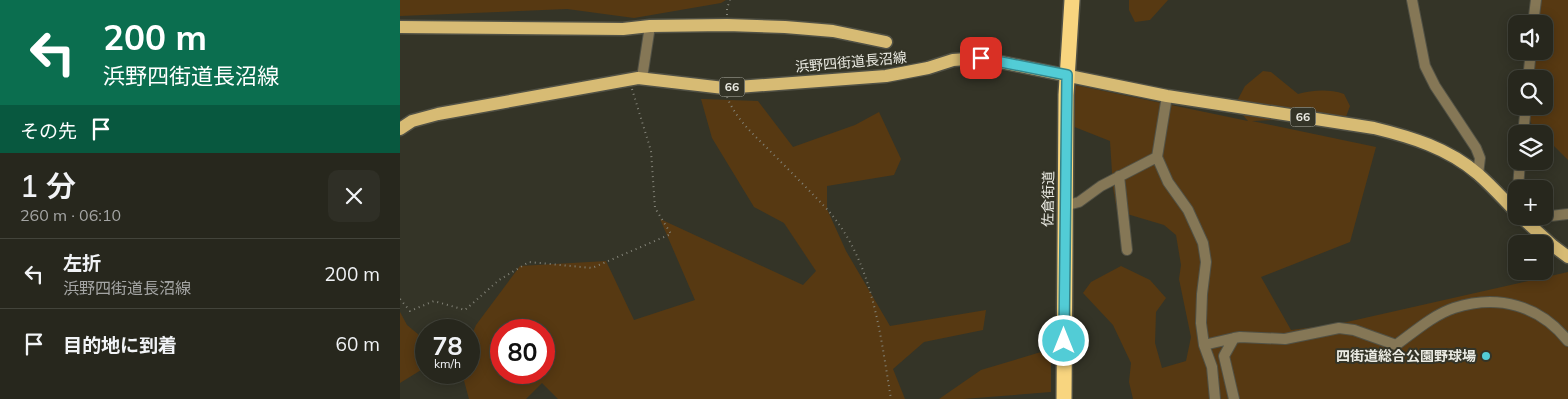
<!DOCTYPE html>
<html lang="ja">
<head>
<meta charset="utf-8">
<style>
	body { margin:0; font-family:Mulish,"Noto Sans JP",sans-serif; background:#2f2f26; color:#f1f3f6; height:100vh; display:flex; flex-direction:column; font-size:19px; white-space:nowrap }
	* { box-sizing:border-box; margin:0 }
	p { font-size:16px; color:#a4a5a4 }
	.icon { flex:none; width:28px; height:28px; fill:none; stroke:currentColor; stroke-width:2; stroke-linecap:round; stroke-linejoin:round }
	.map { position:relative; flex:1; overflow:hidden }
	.drawer { display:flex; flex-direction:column; background:#27271d; width:400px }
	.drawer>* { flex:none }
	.hud { background:#0b6e4f; color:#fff; overflow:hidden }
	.controls { position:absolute; left:1108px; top:15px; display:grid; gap:10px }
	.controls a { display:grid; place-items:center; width:45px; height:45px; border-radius:10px; background:#27271d; box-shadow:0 2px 12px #0003,0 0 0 1px #43443b; font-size:25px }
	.speed { position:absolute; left:15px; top:319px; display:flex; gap:10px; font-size:25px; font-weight:700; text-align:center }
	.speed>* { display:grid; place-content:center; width:65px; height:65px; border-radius:50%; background:#27271d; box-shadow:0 2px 12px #0003,0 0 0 1px #43443b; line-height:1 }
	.speed small { font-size:12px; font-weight:400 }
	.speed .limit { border:8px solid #d22; background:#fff; color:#111 }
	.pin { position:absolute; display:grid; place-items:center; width:42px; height:42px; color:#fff; margin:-21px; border-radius:10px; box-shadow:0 2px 8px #0006 }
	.me { position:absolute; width:55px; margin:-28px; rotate:0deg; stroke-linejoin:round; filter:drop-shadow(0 0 4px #0008) }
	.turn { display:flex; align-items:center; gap:18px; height:105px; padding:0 20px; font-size:22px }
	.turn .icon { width:65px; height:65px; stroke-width:2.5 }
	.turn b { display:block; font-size:35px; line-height:42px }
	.then { display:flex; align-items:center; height:48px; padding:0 20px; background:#0003; gap:10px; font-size:19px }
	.round { display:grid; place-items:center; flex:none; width:52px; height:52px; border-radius:10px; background:#2f2f26 }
	.head { display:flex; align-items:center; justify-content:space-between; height:85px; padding:0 20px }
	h1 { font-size:30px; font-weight:600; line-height:38px }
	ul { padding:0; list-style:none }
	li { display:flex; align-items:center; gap:15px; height:70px; padding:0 20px; border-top:1px solid #43443b }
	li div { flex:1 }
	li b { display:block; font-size:19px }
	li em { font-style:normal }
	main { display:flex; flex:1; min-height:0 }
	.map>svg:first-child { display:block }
	.green { fill:#573912; fill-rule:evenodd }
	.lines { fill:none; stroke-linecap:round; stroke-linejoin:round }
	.minor-casing { stroke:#515145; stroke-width:12 }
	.major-casing { stroke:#515145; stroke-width:15 }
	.highway-casing { stroke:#515145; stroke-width:18 }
	.path { stroke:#838378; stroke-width:2; stroke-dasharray:1 4; stroke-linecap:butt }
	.minor { stroke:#857756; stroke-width:10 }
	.major { stroke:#d7bb74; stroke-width:12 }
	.highway { stroke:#f8d57f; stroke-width:15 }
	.route-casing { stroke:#35858b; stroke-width:12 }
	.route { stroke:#52ccd6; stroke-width:9 }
	.poi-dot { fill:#52ccd6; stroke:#343427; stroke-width:2 }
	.labels { text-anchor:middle; stroke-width:4; stroke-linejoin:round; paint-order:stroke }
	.shield { fill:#343427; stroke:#b4b4ab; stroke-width:1 }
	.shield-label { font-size:12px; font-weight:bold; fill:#ebebe3 }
	.street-label { font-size:14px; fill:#ebebe3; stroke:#343427 }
	.poi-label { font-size:14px; font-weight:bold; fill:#ebebe3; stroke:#343427; text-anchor:end }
</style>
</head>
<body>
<main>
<section class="drawer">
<div class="hud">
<div class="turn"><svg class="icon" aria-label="left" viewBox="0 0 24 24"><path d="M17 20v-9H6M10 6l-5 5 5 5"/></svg><div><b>200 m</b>浜野四街道長沼線</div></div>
<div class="then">その先<svg class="icon" aria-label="arrive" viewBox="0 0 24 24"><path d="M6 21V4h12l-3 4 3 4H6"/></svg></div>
</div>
<div class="head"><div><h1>1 分</h1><p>260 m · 06:10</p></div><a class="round"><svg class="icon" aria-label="close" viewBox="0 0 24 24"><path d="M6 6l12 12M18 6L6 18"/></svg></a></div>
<ul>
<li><svg class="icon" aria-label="left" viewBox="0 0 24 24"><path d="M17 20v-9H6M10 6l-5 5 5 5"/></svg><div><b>左折</b><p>浜野四街道長沼線</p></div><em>200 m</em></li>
<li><svg class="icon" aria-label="arrive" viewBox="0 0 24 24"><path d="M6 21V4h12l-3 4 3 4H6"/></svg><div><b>目的地に到着</b></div><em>60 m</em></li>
</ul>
</section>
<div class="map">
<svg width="1168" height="399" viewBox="0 0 1168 399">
	<rect width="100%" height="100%" fill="#343427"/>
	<path class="green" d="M0,0H326L321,3L234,18L167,9L0,16Z
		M729,0H768L750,20L735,22L729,10Z
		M1139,0H1168V160L1144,136V134H1141L1132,125L1124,106H1144V79H1125L1131,51H1144V24H1136Z
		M863,71L871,72L898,94C913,90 929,89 944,94L950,106L944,122L930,125L873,120L852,121L976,147L950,242L861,277L891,330L938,324L1168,272V399H733L729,382L731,363L713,325L683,293L691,282L721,266L750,280L766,298L756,312L755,343L762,368L786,361L791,337L779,279L781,265L776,235L764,225L717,211L713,188L710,141L672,126L675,85L848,121L841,113L837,101L845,86Z
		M301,99L358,101L393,147L455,125L479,112L501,159L494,175L427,186V209L446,251L490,326L586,310L583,330L524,342L493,369L505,399H158L142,383L126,399H69L62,373L69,372V342L76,325L120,266L206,261L234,320L295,300L260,219L403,285L416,271L384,223L354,207L312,138ZM101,330H144V372H101Z
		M0,312L7,325L19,335L21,370L0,383Z
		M651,349V392L563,399H539L581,370Z"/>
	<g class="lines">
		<defs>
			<path id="minor" d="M1012,0L1025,66L1035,86L1076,148L1080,158L1078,174
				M1133,24L1136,0
				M242,78L250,26
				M1128,79L1131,51
				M767,96L757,157L768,182L788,210L803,243L806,262L802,294L801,323L804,345L812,367L815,399
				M1123,134L1126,106
				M719,176L727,250
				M1118,189L1120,161
				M664,206L679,202L701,186L757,157
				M1124,219L1168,214
				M804,345L834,338
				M834,399L824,356L834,338L840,337L885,339L939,328L954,330L996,345C1014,332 1033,315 1054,308C1098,294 1139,305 1168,341"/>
			<path id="major" d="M0,27L223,29L250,26L327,25L385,27L433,31L486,42
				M0,129L12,121L38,114L238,78L324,88L486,76L528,68L553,60L581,58L767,96L974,128C1011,137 1048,148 1078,174C1092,186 1104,200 1116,212
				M1120,216L1152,245L1168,257"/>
			<path id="highway" d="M664,399L666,95L672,0"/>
		</defs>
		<use href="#minor" class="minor-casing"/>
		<use href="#major" class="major-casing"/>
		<use href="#highway" class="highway-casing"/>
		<path class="path" d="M327,15V8L330,0
			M327,97C336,119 353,134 369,150C388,169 407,188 425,207C473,259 480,333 491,399
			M0,299L10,311L34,301L65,310L99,280L129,262L192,268L271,234L255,208L251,151L232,89"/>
		<use href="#minor" class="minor"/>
		<use href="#major" class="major"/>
		<use href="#highway" class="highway"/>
	</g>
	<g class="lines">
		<defs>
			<path id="route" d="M581,58L667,75L664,341"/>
		</defs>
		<use href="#route" class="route-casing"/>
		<use href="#route" class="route"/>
	</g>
	<circle class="poi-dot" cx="1086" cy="356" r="5"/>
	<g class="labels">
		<g class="shield">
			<rect x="319.5" y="77.5" width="25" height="19" rx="4"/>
			<rect x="890.5" y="107.5" width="25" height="19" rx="4"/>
		</g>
		<g class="shield-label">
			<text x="332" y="91">66</text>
			<text x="903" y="121">66</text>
		</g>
		<g class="street-label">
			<text transform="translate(451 62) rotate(-5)" y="5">浜野四街道長沼線</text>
			<text transform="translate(648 199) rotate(-89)" y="5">佐倉街道</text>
		</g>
		<g class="poi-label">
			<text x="1076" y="361">四街道総合公園野球場</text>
		</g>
	</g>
</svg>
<div class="controls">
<a><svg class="icon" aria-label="sound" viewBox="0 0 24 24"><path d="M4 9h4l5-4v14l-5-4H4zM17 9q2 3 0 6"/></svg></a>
<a><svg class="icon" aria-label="search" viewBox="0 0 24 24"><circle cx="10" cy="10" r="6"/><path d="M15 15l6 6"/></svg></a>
<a><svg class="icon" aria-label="layers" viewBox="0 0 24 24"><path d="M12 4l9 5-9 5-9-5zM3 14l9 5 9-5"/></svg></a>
<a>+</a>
<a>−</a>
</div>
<div class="speed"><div>78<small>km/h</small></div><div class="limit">80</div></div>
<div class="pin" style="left:581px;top:58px;background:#d93025"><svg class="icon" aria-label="arrive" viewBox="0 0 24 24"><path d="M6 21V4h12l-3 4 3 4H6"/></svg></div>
<svg class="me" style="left:664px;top:341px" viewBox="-20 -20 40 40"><circle r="17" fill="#52ccd6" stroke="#fff" stroke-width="3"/><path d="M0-11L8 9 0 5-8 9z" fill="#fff"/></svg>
</div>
</main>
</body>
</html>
